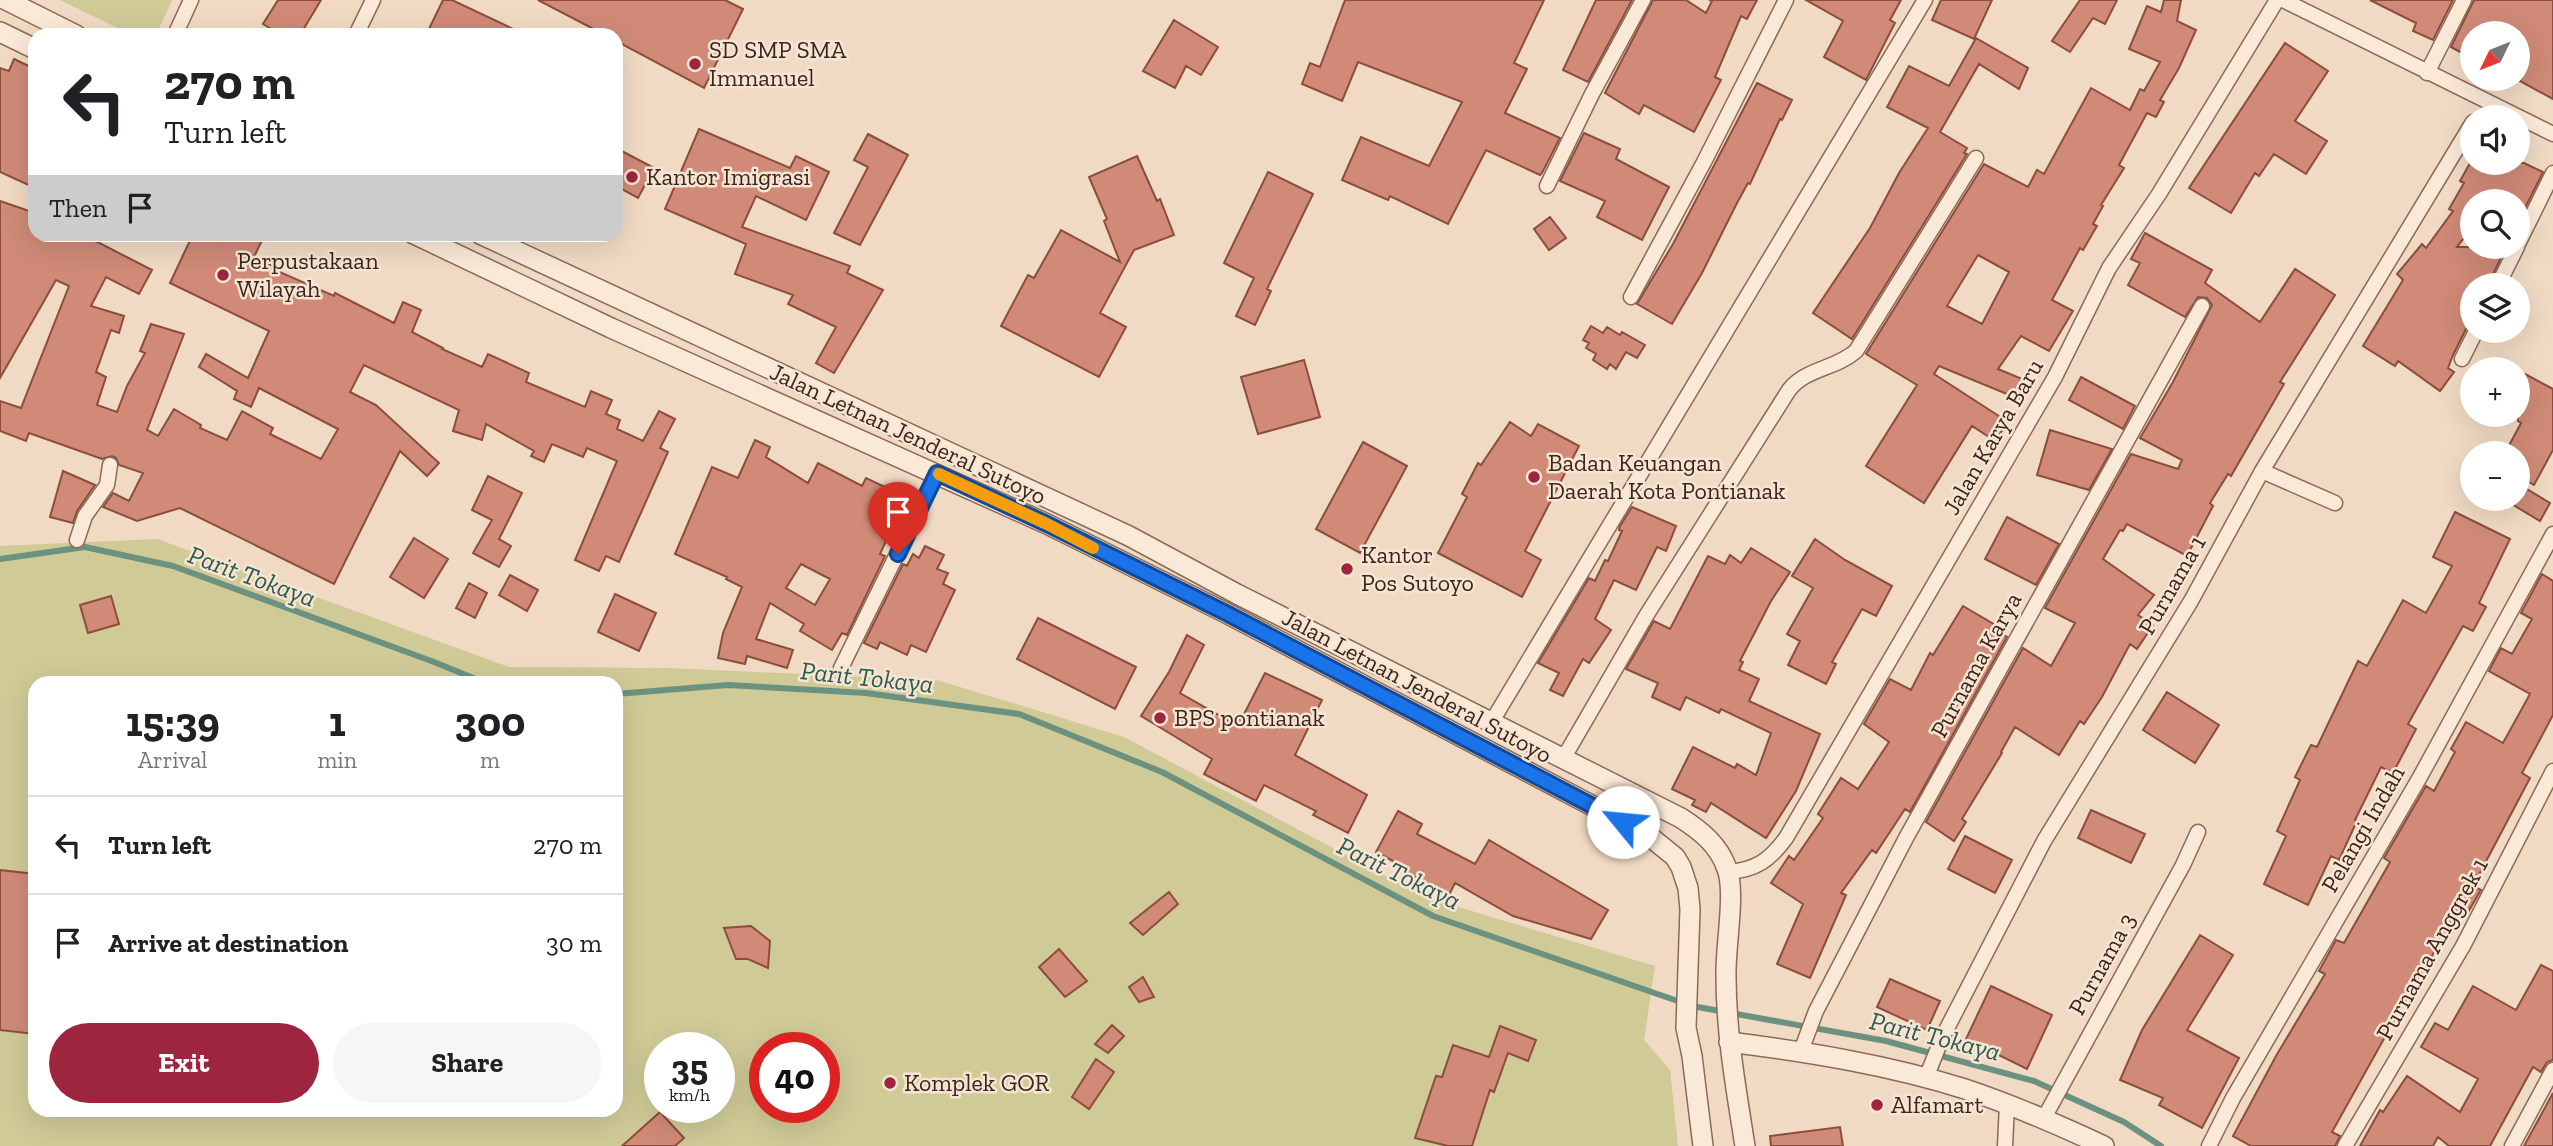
<!DOCTYPE html>
<html lang="en">
<head>
<meta charset="utf-8">
<style>
	body { margin:0; font-family:"Zilla Slab",serif; background:#f6f6f6; color:#202124; height:100vh; display:flex; flex-direction:column; font-size:26px; white-space:nowrap }
	* { box-sizing:border-box; margin:0 }
	p { font-size:23px; color:#757577 }
	.icon { flex:none; width:38px; height:38px; fill:none; stroke:currentColor; stroke-width:2; stroke-linecap:round; stroke-linejoin:round }
	.map { position:relative; flex:1; overflow:hidden }
	.drawer { position:absolute; left:28px; top:676px; width:595px; height:441px; display:flex; flex-direction:column; background:#fff; border-radius:21px; box-shadow:0 7px 28px #0002 }
	.drawer>* { flex:none }
	.banner { position:absolute; left:28px; top:28px; width:595px; height:214px; border-radius:21px; box-shadow:0 7px 28px #0002; background:#fff; color:#202124; overflow:hidden }
	.needle { width:46px; rotate:227deg }
	.controls { position:absolute; left:2460px; top:21px; display:grid; gap:14px }
	.controls a { display:grid; place-items:center; width:70px; height:70px; border-radius:50%; background:#fff; box-shadow:0 7px 28px #0002; font-size:35px }
	.speed { position:absolute; left:644px; top:1032px; display:flex; gap:14px; font-size:35px; font-weight:700; text-align:center }
	.speed>* { display:grid; place-content:center; width:91px; height:91px; border-radius:50%; background:#fff; box-shadow:0 7px 28px #0002; line-height:1 }
	.speed small { font-size:18px; font-weight:400 }
	.speed .limit { border:10px solid #d22; background:#fff; color:#111 }
	.pin { position:absolute; display:grid; place-items:center; width:60px; height:60px; color:#fff; margin:-72px -30px; border-radius:50% 50% 50% 0; rotate:-45deg; box-shadow:0 0 7px #0007 }
	.pin .icon { rotate:45deg }
	.me { position:absolute; width:77px; margin:-38px; rotate:298deg; stroke-linejoin:round; filter:drop-shadow(0 0 5px #0008) }
	.turn { display:flex; align-items:center; gap:24px; height:147px; padding:0 21px; font-size:32px }
	.turn .icon { width:91px; height:91px; stroke-width:2.5 }
	.turn b { display:block; font-size:49px; line-height:60px }
	.then { display:flex; align-items:center; height:66px; padding:0 21px; background:#0003; gap:14px; font-size:26px }
	.eta { display:flex; justify-content:space-evenly; align-items:center; height:119px; text-align:center }
	.eta b { font-size:42px; font-weight:700; line-height:49px }
	.primary-button { display:flex; gap:14px; margin-top:auto; padding:14px 21px }
	.primary-button a { flex:1; height:80px; border-radius:42px; background:#9e253e; color:#fff; font-size:28px; font-weight:700; line-height:80px; text-align:center }
	.primary-button a+a { background:#f6f6f6; color:#202124 }
	ul { padding:0; list-style:none }
	li { display:flex; align-items:center; gap:21px; height:98px; padding:0 21px; border-top:2px solid #e0e0e0 }
	li div { flex:1 }
	li b { display:block; font-size:26px }
	li em { font-style:normal }
	.map>svg:first-child { display:block }
	.green { fill:#cfca96; fill-rule:evenodd }
	.lines { fill:none; stroke-linecap:round; stroke-linejoin:round }
	.stream { stroke:#6b9281; stroke-width:6 }
	.building { fill:#d08a77; stroke:#8c4d3d; stroke-width:2; fill-rule:evenodd }
	.minor-casing { stroke:#8c6958; stroke-width:17 }
	.tertiary-casing { stroke:#8c6958; stroke-width:22 }
	.minor { stroke:#fae9d7; stroke-width:14 }
	.tertiary { stroke:#fae9d7; stroke-width:19 }
	.route-casing { stroke:#114b97; stroke-width:18 }
	.route { stroke:#1a73e8; stroke-width:12 }
	.slow { stroke:#f59e0b; stroke-width:12 }
	.poi-dot { fill:#9e253e; stroke:#f7e5d3; stroke-width:2.5 }
	.labels { text-anchor:middle; stroke-width:5; stroke-linejoin:round; paint-order:stroke }
	.poi-label { font-size:24px; fill:#3b261d; stroke:#f7e5d3; text-anchor:start }
	.street-label { font-size:24px; fill:#3b261d; stroke:#f7e5d3 }
	.water-label { font-size:26px; font-style:italic; fill:#2c5b4f; stroke:#f7e5d3 }
</style>
</head>
<body>
<div class="map">
<svg width="2553" height="1146" viewBox="0 0 2553 1146">
	<rect width="100%" height="100%" fill="#f0dac3"/>
	<path class="green" d="M60,0H172L156,35H132Z
		M157,539L509,667L667,668L937,680L1124,737L1425,897L1655,966L1644,1040L1670,1070L1678,1146H0V546ZM35,682H616V1110H35ZM660,1048H719V1108H660ZM765,1048H824V1108H765Z"/>
	<g class="lines">
		<path class="stream" d="M0,559L85,547L173,566L434,662L483,682
			M616,694L728,685L866,693L1019,714L1162,772L1433,916L1692,1006L1886,1041L2034,1081L2124,1122L2161,1146"/>
	</g>
	<path class="building" d="M278,0H321L300,35H281L263,24Z
		M443,0H452L526,35H426Z
		M538,0H725L743,9L704,88L616,41V35H605Z
		M1345,0H1544L1514,63L1527,69L1505,113L1560,138L1542,173L1540,175L1486,150L1448,224L1390,196L1388,200L1342,180L1361,137L1429,166L1462,102L1358,62L1342,101L1302,84L1310,63L1320,67Z
		M1596,0H1632L1588,82L1563,70Z
		M1653,0H1686L1706,13L1712,1L1709,0H1757L1747,19L1741,16L1715,77L1721,80L1694,132L1644,105L1639,114L1605,93Z
		M1806,0H1901L1890,20L1895,23L1866,80L1824,57L1843,21Z
		M1941,0H1992L1974,39L1932,20Z
		M2080,0H2117L2105,24L2093,18L2070,52L2052,41Z
		M2164,0H2181L2177,21L2196,30L2179,68L2160,100L2164,102L2156,117L2147,113L2119,165L2124,168L2101,205L2103,206L2093,224L2097,226L2083,250L2080,248L2052,300L2073,311L2049,351L2021,336L1998,369L2027,381L2019,399L1939,366L1934,374L2008,422L1995,441L1972,426L1924,503L1866,466L1917,385L1866,354L1984,164L2028,187L2037,170L2044,174L2091,88L2130,110L2140,89L2144,91L2160,62L2129,49L2147,6L2161,12ZM1978,255L2009,272L1982,324L1947,306Z
		M2370,0H2453L2433,40L2413,31L2416,23Z
		M2474,0H2553V99L2518,80V33H2473V59L2451,47Z
		M1174,20L1218,47L1201,75L1186,66L1175,88L1143,71Z
		M1976,38L2028,68L2019,89L1979,64L1940,132L1967,148L1964,153L1967,154L1852,339L1813,313L1870,228L1899,173L1928,128L1887,107L1909,66L1949,86Z
		M2285,43L2328,71L2295,121L2327,141L2306,174L2274,154L2259,176L2255,173L2231,213L2189,188Z
		M14,59L35,69V188L0,172V68L9,71Z
		M1757,83L1792,100L1782,120L1780,119L1750,184L1748,183L1737,203L1702,273L1672,324L1637,304L1673,244Z
		M699,129L790,168L796,156L829,172L806,220L756,196L742,227L850,266L847,273L883,290L834,373L816,363L836,327L788,304L793,295L735,274L746,244L665,209Z
		M1584,133L1620,149L1616,159L1669,187L1642,240L1597,217L1605,201L1560,181Z
		M868,134L908,155L860,245L834,233L868,167L854,160Z
		M616,148L654,168L638,198L616,186Z
		M1137,156L1157,201L1160,199L1174,235L1134,250L1100,313L1126,327L1099,377L1001,326L1028,275L1034,278L1061,230L1120,262L1104,221L1107,219L1089,177Z
		M2470,163H2524L2543,172L2518,222V201H2473V226L2457,247H2506L2488,285H2473V322L2467,327L2453,355L2448,368L2454,372L2440,391L2398,361L2395,366L2363,346L2403,280L2397,274L2422,244L2426,248L2453,211L2449,209L2464,183L2460,181Z
		M1268,172L1313,194L1267,289L1271,291L1255,325L1236,316L1254,278L1224,263Z
		M0,201L35,213V234H82L152,270L139,294L106,277L91,306L124,316L119,333L111,330L96,372L106,377L97,405L117,412L127,386L145,353L140,351L151,324L184,334L147,430L158,436L174,409L201,425L200,428L227,440L242,411L273,428L270,434L321,459L338,429L259,388L251,407L234,399L237,391L199,367L206,354L248,378L269,331L170,283L193,234H207L221,241L225,234H265L254,257L277,268L275,270L334,296L335,293L394,323L403,302L421,310L412,332L443,348L442,349L482,367L488,354L529,373L526,382L585,407L591,391L612,400L606,414L620,420L617,429L643,441L659,411L675,419L660,448L668,452L619,562L606,556L599,571L575,560L617,461L587,448L583,457L552,444L544,462L531,456L534,451L486,424L482,440L453,431L459,410L364,365L350,392L376,405L439,463L427,476L400,451L334,584L180,508L137,521L103,507L113,493L129,501L143,473L119,465L116,458L112,456L102,459L29,433L26,441L0,431V401L21,408L69,286L56,280L0,378Z
		M1550,217L1566,238L1549,250L1534,229Z
		M2145,233L2212,270L2205,283L2260,322L2295,269L2335,295L2280,382L2284,384L2231,476L2228,474L2210,503L2213,506L2187,556L2127,524L2123,531L2120,530L2103,559L2154,595L2138,615L2153,625L2137,649L2130,644L2102,697L2084,724L2080,721L2059,755L2015,727L2001,752L2002,753L1962,819L1966,822L1954,841L1926,822L2023,648L2051,666L2075,623L2045,608L2131,454L2178,469L2182,460L2140,438L2173,382L2212,305L2207,298L2198,297L2185,317L2128,285L2140,263L2131,259Z
		M1591,326L1603,333L1607,327L1620,335L1622,332L1645,345L1637,358L1626,352L1616,369L1610,364L1607,369L1593,360L1596,354L1586,348L1589,343L1583,340Z
		M1304,360L1320,417L1258,434L1241,377Z
		M2525,374L2553,389V450L2534,485L2518,476V453H2505L2521,423L2518,421V386Z
		M2081,377L2135,406L2123,429L2069,400Z
		M1510,422L1531,436L1538,424L1579,446L1525,551L1541,560L1522,597L1438,553L1467,497L1462,494L1478,463L1481,465Z
		M2050,430L2112,449L2089,490L2037,475Z
		M755,440L770,447L766,457L808,483L818,463L862,486L866,478L906,497L880,554L885,556L847,635L842,633L832,650L800,631L804,624L770,603L756,639L793,650L787,668L747,656L745,664L718,658L723,633L742,587L726,579L727,577L675,554L712,467L738,478ZM801,564L830,579L815,605L786,588Z
		M1363,442L1407,466L1360,553L1316,529Z
		M63,471L95,485L77,511L73,523L50,517Z
		M488,476L522,493L499,539L511,546L499,567L473,553L492,520L472,510Z
		M2519,488H2525L2550,503L2540,521L2510,503L2513,499H2518Z
		M1632,507L1676,526L1666,551L1657,547L1636,590L1614,580L1595,619L1611,630L1589,663L1583,659L1563,696L1550,690L1559,673L1538,663L1589,578L1595,581L1605,560L1608,561L1622,531L1619,530L1620,526Z
		M2455,512L2510,539L2479,603L2486,607L2473,631L2463,626L2408,724L2416,729L2393,773L2381,767L2355,820L2357,821L2339,860L2331,856L2308,905L2264,884L2286,836L2277,831L2300,780L2295,777L2311,745L2317,747L2358,661L2367,666L2403,600L2426,613L2452,566L2433,557Z
		M2007,517L2059,544L2036,585L1985,559Z
		M414,538L448,559L424,598L390,577Z
		M1815,539L1845,560L1892,586L1876,616L1862,609L1832,662L1836,664L1826,684L1788,665L1800,641L1787,634L1813,588L1792,576Z
		M925,546L944,555L937,569L948,573L943,584L955,590L926,652L911,645L907,655L880,642L877,649L864,643L903,564L907,566L913,554L919,558Z
		M1751,548L1790,572L1771,601L1740,661L1743,662L1739,670L1759,679L1749,701L1820,734L1796,791L1766,838L1711,803L1706,812L1692,805L1695,800L1672,789L1693,747L1735,768L1737,764L1756,775L1771,733L1721,709L1719,713L1686,697L1680,710L1652,697L1658,683L1626,669L1654,621L1670,629L1708,556L1725,564L1730,555L1741,563Z
		M2542,574L2553,581V715L2522,773L2530,778L2473,886L2481,890L2467,914L2462,911L2451,931L2448,929L2400,1010L2332,1132L2340,1136L2335,1146H2251L2233,1136L2276,1056L2325,974L2319,971L2336,940L2344,943L2390,862L2384,858L2426,786L2434,791L2455,752L2451,749L2466,722L2503,743L2530,694L2489,671L2501,648L2512,654L2532,619L2521,613Z
		M510,575L538,590L527,611L499,595Z
		M469,583L487,593L475,618L456,608Z
		M615,594L656,613L639,651L598,632Z
		M111,596L119,624L88,633L80,605Z
		M1963,606L2002,629L2000,633L2007,637L1910,812L1905,809L1876,853L1872,850L1841,893L1846,895L1810,978L1777,964L1803,904L1771,883L1789,856L1794,860L1823,818L1818,814L1841,778L1858,789L1889,742L1864,724L1890,679L1911,690L1930,653L1933,655Z
		M1038,618L1136,667L1115,709L1017,659Z
		M1187,635L1204,645L1180,693L1231,722L1234,716L1241,720L1265,673L1322,700L1295,755L1367,795L1348,833L1313,815L1316,811L1264,785L1256,801L1204,774L1212,759L1141,716L1169,672Z
		M2167,692L2219,725L2195,763L2143,730Z
		M2091,810L2145,834L2131,863L2078,838Z
		M1398,811L1422,824L1417,834L1475,864L1489,840L1608,910L1591,939L1513,916L1455,883L1449,895L1404,872L1406,868L1376,852Z
		M1965,836L2012,860L1995,893L1948,869Z
		M0,870L35,874V1034L0,1030Z
		M1169,892L1178,904L1143,935L1130,923Z
		M751,926L770,941L768,968L748,959H736L724,928Z
		M2200,935L2233,955L2187,1030L2239,1058L2202,1128L2159,1105L2163,1098L2120,1080L2142,1030Z
		M1059,949L1087,981L1065,997L1039,967Z
		M2541,965L2553,971V1060L2547,1062L2541,1072L2533,1067L2490,1146H2449L2438,1137L2433,1146H2360L2380,1110L2383,1112L2407,1076L2460,1112L2478,1079L2421,1047L2435,1023L2448,1030L2473,986L2516,1010Z
		M1143,977L1154,997L1139,1002L1129,987Z
		M1890,979L1940,1001L1927,1030L1877,1007Z
		M1991,986L2052,1015L2027,1069L1966,1039Z
		M1112,1025L1124,1036L1108,1053L1095,1044Z
		M1500,1026L1536,1040L1528,1061L1508,1053L1494,1092L1490,1090L1472,1146H1448L1415,1138L1436,1076L1442,1077L1453,1045L1489,1057Z
		M1096,1059L1114,1072L1089,1109L1072,1097Z
		M2553,1093V1146H2524Z
		M660,1112L684,1138L675,1146H622Z
		M1840,1127L1843,1146H1771L1770,1136Z"/>
	<g class="lines">
		<defs>
			<path id="minor" d="M2283,0L2553,134
				M175,35L191,0
				M356,35L373,0
				M2427,73L2464,0
				M1547,186L1592,94L1643,0
				M2518,244L2553,173
				M2498,285L2517,247
				M1631,297L1704,162L1786,0
				M2462,359L2476,331
				M2262,471L2335,503
				M77,540L85,516L107,485L110,465
				M841,668L937,473
				M1491,723L1925,0
				M1563,759L1646,616L1789,390C1806,368 1836,369 1856,351L1976,158
				M1728,872C1756,870 1770,860 1786,838L2055,377L2109,268L2159,194L2277,0
				M1801,1051L1816,1011L1906,838L2202,306
				M1926,1078L1942,1038L2044,841L2191,601L2262,471L2473,122
				M2044,1118L2183,865L2198,832
				M2005,1146L2007,1104
				M2209,1146L2233,1098L2420,777L2553,534
				M2345,1146L2463,946L2553,771
				M2512,1146L2553,1070"/>
			<path id="tertiary" d="M6,0L76,35
				M0,32L35,49
				M414,234L611,328L1047,524L1228,614L1648,835L1675,857L1681,867L1688,888L1690,909L1686,1028L1692,1056L1703,1146
				M480,234L1129,536L1237,594L1681,818C1701,831 1719,845 1727,869C1736,893 1725,947 1726,976C1726,1033 1736,1089 1745,1146
				M1729,1042C1808,1052 1889,1065 1965,1089C2013,1105 2059,1125 2104,1146"/>
		</defs>
		<use href="#minor" class="minor-casing"/>
		<use href="#tertiary" class="tertiary-casing"/>
		<use href="#minor" class="minor"/>
		<use href="#tertiary" class="tertiary"/>
	</g>
	<g class="lines">
		<defs>
			<path id="route" d="M898,554L937,473L1047,524L1228,614L1623,822"/>
		</defs>
		<use href="#route" class="route-casing"/>
		<use href="#route" class="route"/>
		<path class="slow" d="M939,474L1047,524L1093,548"/>
	</g>
	<g class="poi-dot">
		<circle cx="695" cy="64" r="7"/>
		<circle cx="632" cy="177" r="7"/>
		<circle cx="223" cy="275" r="7"/>
		<circle cx="1534" cy="477" r="7"/>
		<circle cx="1347" cy="569" r="7"/>
		<circle cx="1160" cy="718" r="7"/>
		<circle cx="890" cy="1083" r="7"/>
		<circle cx="1877" cy="1105" r="7"/>
	</g>
	<g class="labels">
		<g class="poi-label">
			<text x="709" y="58">SD SMP SMA<tspan x="709" dy="28">Immanuel</tspan></text>
			<text x="646" y="185">Kantor Imigrasi</text>
			<text x="237" y="269">Perpustakaan<tspan x="237" dy="28">Wilayah</tspan></text>
			<text x="1548" y="471">Badan Keuangan<tspan x="1548" dy="28">Daerah Kota Pontianak</tspan></text>
			<text x="1361" y="563">Kantor<tspan x="1361" dy="28">Pos Sutoyo</tspan></text>
			<text x="1174" y="726">BPS pontianak</text>
			<text x="904" y="1091">Komplek GOR</text>
			<text x="1891" y="1113">Alfamart</text>
		</g>
		<g class="street-label">
			<text transform="translate(908 434) rotate(25)" y="8">Jalan Letnan Jenderal Sutoyo</text>
			<text transform="translate(1993 437) rotate(-60)" y="8">Jalan Karya Baru</text>
			<text transform="translate(2172 585) rotate(-60)" y="8">Purnama 1</text>
			<text transform="translate(1976 665) rotate(-61)" y="8">Purnama Karya</text>
			<text transform="translate(1417 686) rotate(28)" y="8">Jalan Letnan Jenderal Sutoyo</text>
			<text transform="translate(2363 829) rotate(-60)" y="8">Pelangi Indah</text>
			<text transform="translate(2432 949) rotate(-61)" y="8">Purnama Anggrek 1</text>
			<text transform="translate(2102 964) rotate(-61)" y="8">Purnama 3</text>
		</g>
		<g class="water-label">
			<text transform="translate(252 576) rotate(20)" y="9">Parit Tokaya</text>
			<text transform="translate(867 677) rotate(6)" y="9">Parit Tokaya</text>
			<text transform="translate(1399 873) rotate(26)" y="9">Parit Tokaya</text>
			<text transform="translate(1935 1036) rotate(14)" y="9">Parit Tokaya</text>
		</g>
	</g>
</svg>
<div class="controls">
<a><svg class="needle" viewBox="-14 -14 28 28"><path d="M0-13l5 13h-10z" fill="#e53935"/><path d="M0 13l5-13h-10z" fill="#757577"/></svg></a>
<a><svg class="icon" aria-label="sound" viewBox="0 0 24 24"><path d="M4 9h4l5-4v14l-5-4H4zM17 9q2 3 0 6"/></svg></a>
<a><svg class="icon" aria-label="search" viewBox="0 0 24 24"><circle cx="10" cy="10" r="6"/><path d="M15 15l6 6"/></svg></a>
<a><svg class="icon" aria-label="layers" viewBox="0 0 24 24"><path d="M12 4l9 5-9 5-9-5zM3 14l9 5 9-5"/></svg></a>
<a>+</a>
<a>−</a>
</div>
<div class="speed"><div>35<small>km/h</small></div><div class="limit">40</div></div>
<div class="pin" style="left:898px;top:554px;background:#d93025"><svg class="icon" aria-label="arrive" viewBox="0 0 24 24"><path d="M6 21V4h12l-3 4 3 4H6"/></svg></div>
<svg class="me" style="left:1623px;top:822px" viewBox="-20 -20 40 40"><circle r="19" fill="#fff"/><path d="M0-13L10 11 0 6-10 11z" fill="#1a73e8"/></svg>
<div class="banner">
<div class="turn"><svg class="icon" aria-label="left" viewBox="0 0 24 24"><path d="M17 20v-9H6M10 6l-5 5 5 5"/></svg><div><b>270 m</b>Turn left</div></div>
<div class="then">Then<svg class="icon" aria-label="arrive" viewBox="0 0 24 24"><path d="M6 21V4h12l-3 4 3 4H6"/></svg></div>
</div>
<section class="drawer">
<div class="eta">
<div><b>15:39</b><p>Arrival</p></div>
<div><b>1</b><p>min</p></div>
<div><b>300</b><p>m</p></div>
</div>
<ul>
<li><svg class="icon" aria-label="left" viewBox="0 0 24 24"><path d="M17 20v-9H6M10 6l-5 5 5 5"/></svg><div><b>Turn left</b></div><em>270 m</em></li>
<li><svg class="icon" aria-label="arrive" viewBox="0 0 24 24"><path d="M6 21V4h12l-3 4 3 4H6"/></svg><div><b>Arrive at destination</b></div><em>30 m</em></li>
</ul>
<div class="primary-button"><a>Exit</a><a>Share</a></div>
</section>
</div>
</body>
</html>
